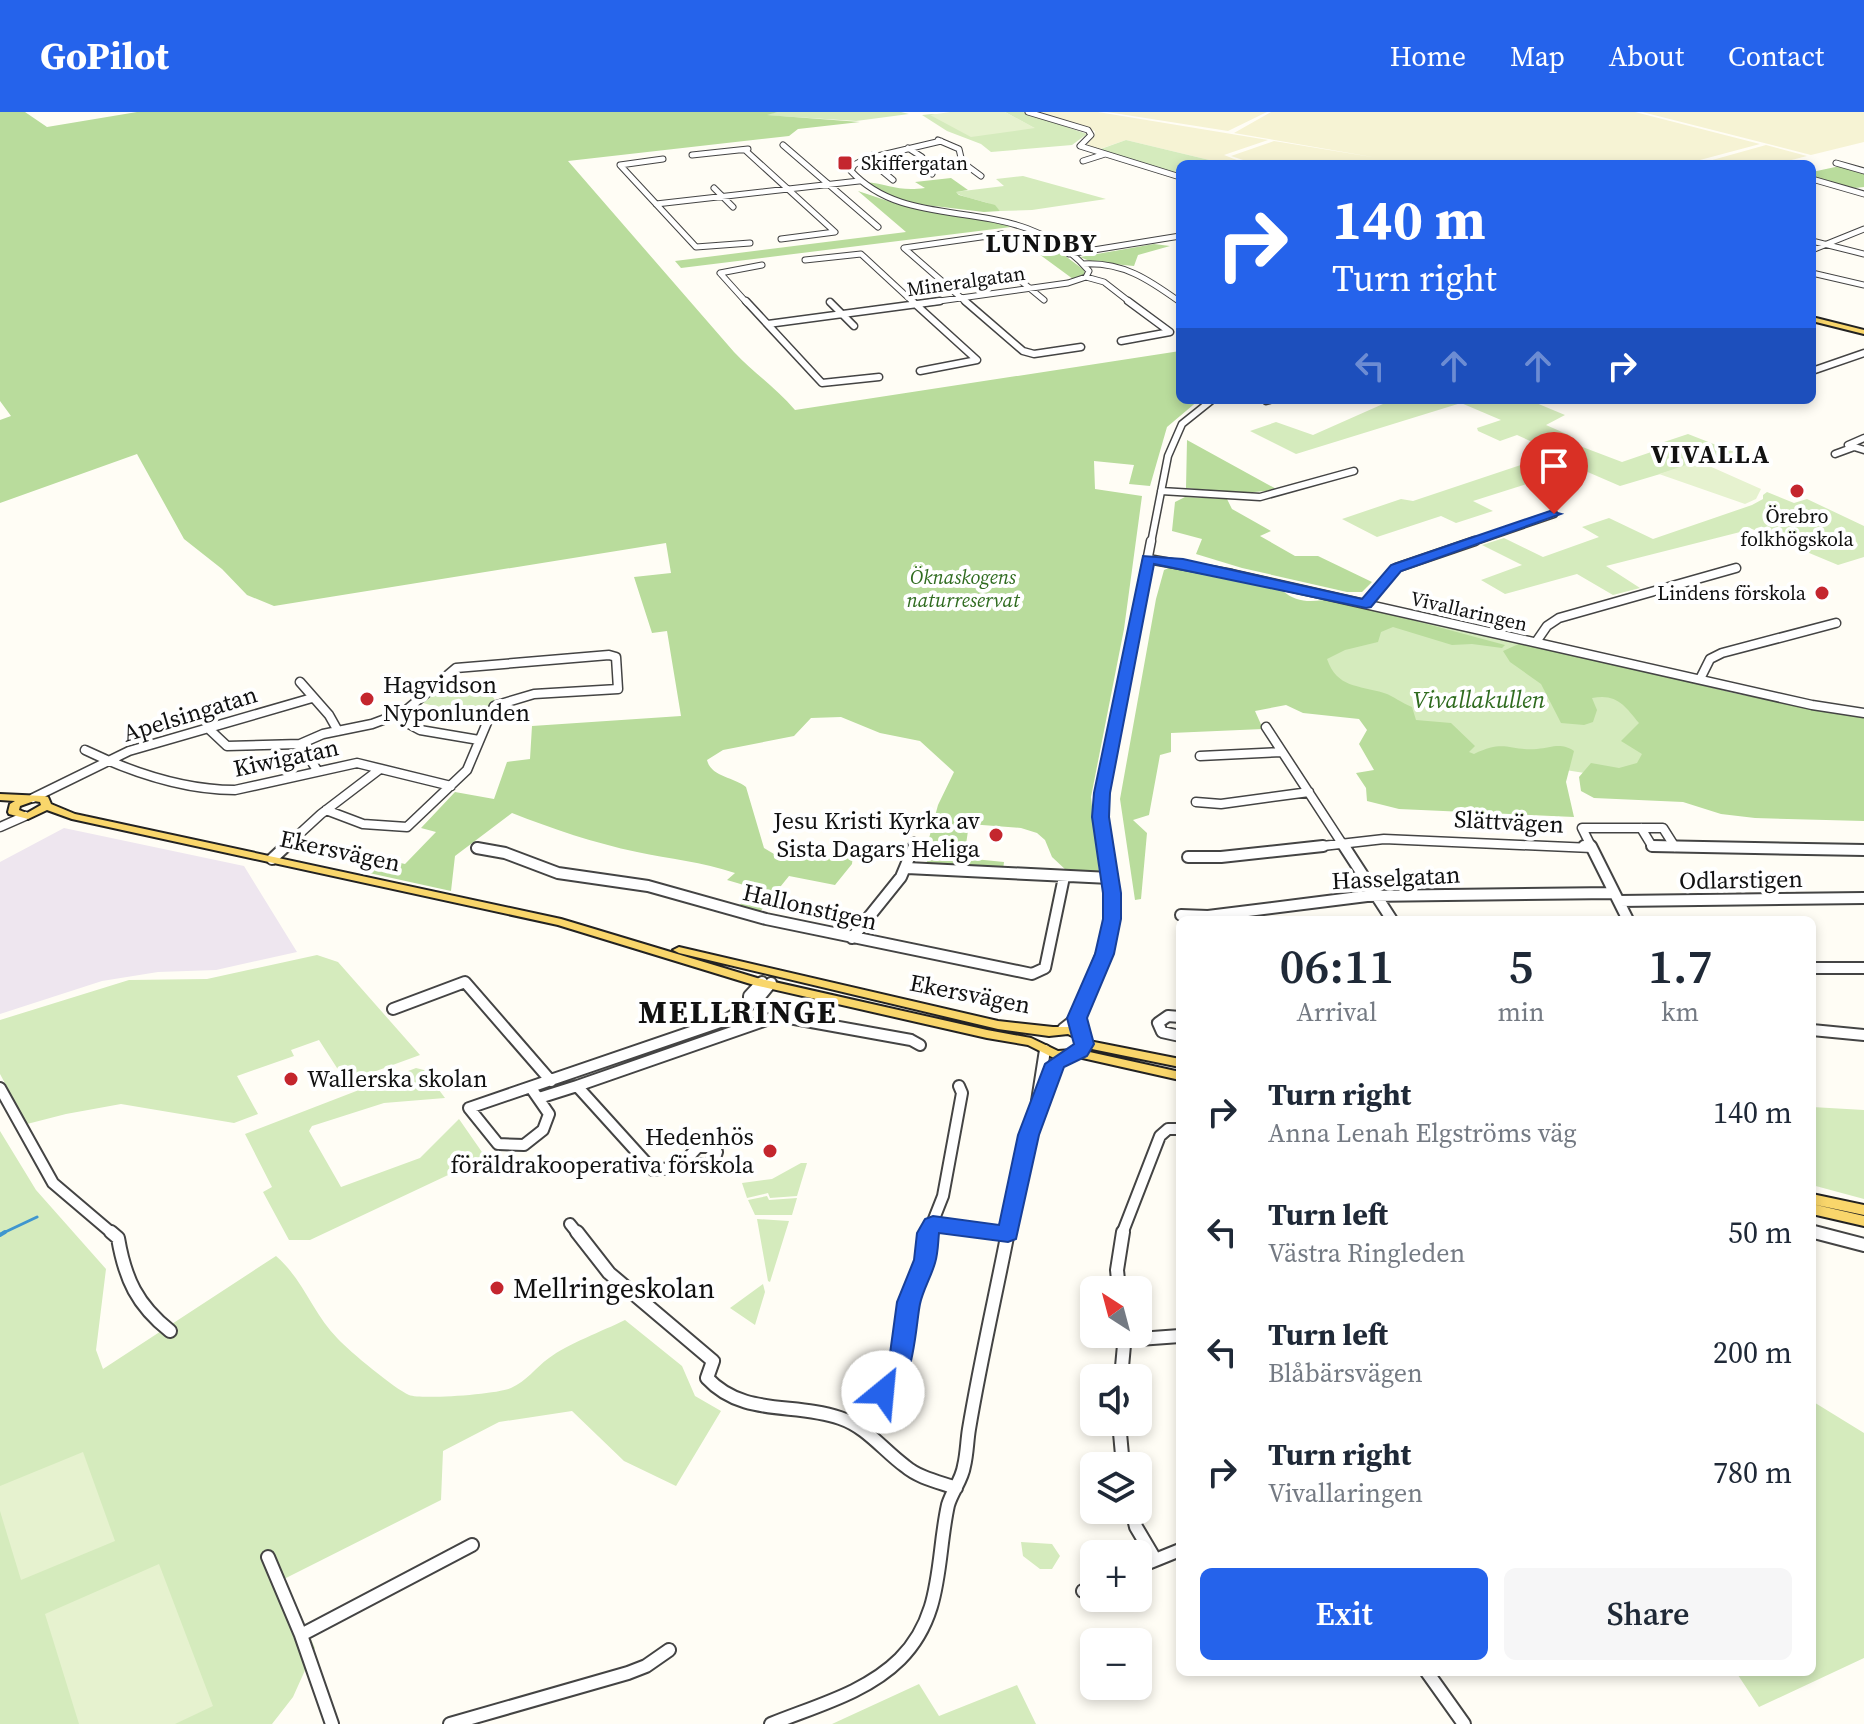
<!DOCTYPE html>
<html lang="en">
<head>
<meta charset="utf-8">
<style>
	body { margin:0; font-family:"Source Serif 4",serif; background:#f6f6f7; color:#1f2937; height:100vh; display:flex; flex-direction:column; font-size:30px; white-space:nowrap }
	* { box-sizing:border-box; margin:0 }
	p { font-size:26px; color:#747a83 }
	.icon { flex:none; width:44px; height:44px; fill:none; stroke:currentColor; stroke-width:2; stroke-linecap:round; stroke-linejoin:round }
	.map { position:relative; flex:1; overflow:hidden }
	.panel { position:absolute; left:1176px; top:804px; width:640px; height:760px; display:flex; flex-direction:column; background:#fff; border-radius:12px; box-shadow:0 4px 12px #0003 }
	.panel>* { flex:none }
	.hud { position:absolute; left:1176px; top:48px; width:640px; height:244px; border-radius:12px; box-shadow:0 4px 12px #0003; background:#2563eb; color:#fff; overflow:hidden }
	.needle { width:52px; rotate:324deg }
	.controls { position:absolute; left:1080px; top:1164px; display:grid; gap:16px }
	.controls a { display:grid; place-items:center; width:72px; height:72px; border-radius:12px; background:#fff; box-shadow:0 4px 12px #0003; font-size:40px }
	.pin { position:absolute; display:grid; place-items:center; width:68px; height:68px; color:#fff; margin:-82px -34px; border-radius:50% 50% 50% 0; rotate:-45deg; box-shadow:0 0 8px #0007 }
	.pin .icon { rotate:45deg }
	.me { position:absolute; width:88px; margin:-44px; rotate:28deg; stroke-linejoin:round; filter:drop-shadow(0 0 6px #0008) }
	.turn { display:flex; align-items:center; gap:28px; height:168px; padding:0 24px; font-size:36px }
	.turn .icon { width:104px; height:104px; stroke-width:2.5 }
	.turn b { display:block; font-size:56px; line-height:68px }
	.lanes { display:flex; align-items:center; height:76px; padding:0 24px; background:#0003; justify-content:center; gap:40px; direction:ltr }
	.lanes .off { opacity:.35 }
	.eta { display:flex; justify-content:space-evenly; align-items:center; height:136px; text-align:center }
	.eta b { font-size:48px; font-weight:600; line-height:56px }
	.cta { display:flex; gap:16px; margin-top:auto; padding:16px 24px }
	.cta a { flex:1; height:92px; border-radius:12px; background:#2563eb; color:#fff; font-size:32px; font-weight:600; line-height:92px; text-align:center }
	.cta a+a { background:#f6f6f7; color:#1f2937 }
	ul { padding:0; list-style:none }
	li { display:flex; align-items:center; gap:24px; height:120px; padding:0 24px }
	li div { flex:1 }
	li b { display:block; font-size:30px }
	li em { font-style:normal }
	header { display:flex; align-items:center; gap:48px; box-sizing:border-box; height:112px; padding:0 40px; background:#2563eb; color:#fff }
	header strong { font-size:38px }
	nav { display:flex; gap:44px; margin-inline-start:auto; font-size:28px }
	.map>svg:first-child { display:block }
	.industrial { fill:#eee6ef }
	.farmland { fill:#f6f3d4 }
	.green { fill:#d5ebbd }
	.forest { fill:#b9dc9c }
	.pitch { fill:#e6f2cf }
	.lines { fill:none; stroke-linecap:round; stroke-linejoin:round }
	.stream-far1 { stroke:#3f96cf; stroke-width:3 }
	.stream { stroke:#3f96cf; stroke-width:4 }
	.minor-far4-casing { stroke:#444; stroke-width:7 }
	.minor-far3-casing { stroke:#444; stroke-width:9 }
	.minor-far2-casing { stroke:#444; stroke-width:11 }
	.minor-far1-casing { stroke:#444; stroke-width:14 }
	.minor-casing { stroke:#444; stroke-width:16 }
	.major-casing { stroke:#222; stroke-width:4 }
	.minor-far4 { stroke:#fff; stroke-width:5 }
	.minor-far3 { stroke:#fff; stroke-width:6 }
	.minor-far2 { stroke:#fff; stroke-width:8 }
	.minor-far1 { stroke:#fff; stroke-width:10 }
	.minor { stroke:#fff; stroke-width:12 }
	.major { fill:#f9d66b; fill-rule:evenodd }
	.route { fill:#2563eb; stroke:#184099; stroke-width:2 }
	.poi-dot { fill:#c4262e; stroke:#fff; stroke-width:3 }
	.labels { text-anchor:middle; stroke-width:8; stroke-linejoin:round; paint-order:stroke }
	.far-poi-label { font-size:20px; fill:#111; stroke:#fff; text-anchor:start }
	.far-street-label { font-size:20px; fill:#111; stroke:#fff }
	.far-park-label { font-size:20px; font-style:italic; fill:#2f6b1f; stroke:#fff }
	.poi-label { font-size:24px; fill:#111; stroke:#fff; text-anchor:start }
	.park-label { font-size:24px; font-style:italic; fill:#2f6b1f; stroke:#fff }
	.street-label { font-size:24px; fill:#111; stroke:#fff }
	.far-district-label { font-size:26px; font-weight:bold; letter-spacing:2px; fill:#111; stroke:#fff }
	.near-poi-label { font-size:28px; fill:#111; stroke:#fff; text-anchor:start }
	.district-label { font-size:32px; font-weight:bold; letter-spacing:2px; fill:#111; stroke:#fff }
</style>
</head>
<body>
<header>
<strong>GoPilot</strong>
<nav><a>Home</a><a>Map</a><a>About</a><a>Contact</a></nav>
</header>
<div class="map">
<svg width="1864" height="1612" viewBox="0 0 1864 1612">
	<rect width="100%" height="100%" fill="#fffdf5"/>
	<path class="industrial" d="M64,716L244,754L297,840L216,858L158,860L102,869L0,902V750Z"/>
	<path class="farmland" d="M1032,0H1098L1268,28L1224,43L1247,52H1226L1126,28L1097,38L1087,32L1094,25L1095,19Z
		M1107,0H1267L1228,19Z
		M1271,0H1635L1760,32L1685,52H1255L1231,44L1274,29L1378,46L1234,21Z
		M1642,0H1864V30L1811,43Z
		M1766,33L1807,44L1776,52H1698Z"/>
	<path class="green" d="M778,0H901L909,2L856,9L763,3Z
		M950,0L932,2L1034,16L1005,0H1023L1087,22L1072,33L991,40L981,32L947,19L922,3Z
		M1126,28L1226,52H1180V64L1098,38Z
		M1023,64L1106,87L1032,98L1000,99C990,87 968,89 955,80L1004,74L996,67Z
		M1392,288H1529L1565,303L1546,313L1571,324L1564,328L1622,350L1660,337L1661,331L1688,322L1734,340L1620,374L1583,358L1574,357L1473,389L1493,399L1456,411L1441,404L1377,425L1342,407L1401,387L1413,389L1557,341L1517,323L1500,329L1478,319L1477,316L1501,308L1461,291L1296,342L1250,319L1276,310L1313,323Z
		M1767,380L1794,391L1807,387L1864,414V445L1838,453L1752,417L1606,454L1640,476L1613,483L1577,462L1505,482L1481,468L1522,453L1482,433L1504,426L1543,445L1599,425L1582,415L1609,406L1653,427L1752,393L1763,387V383Z
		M1396,501L1536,535L1653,579L1665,656L1616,666L1534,653H1462L1327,583L1314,533L1360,512Z
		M487,572L486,576L496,589L489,593L481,607L423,591L439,573Z
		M317,843L338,850L420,943L346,970L319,928L291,938L294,944L237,964L258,1002L234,1011L121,992L66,1002L27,1012L0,962V908L129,868L207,867Z
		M416,956L424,958L445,986L384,991L312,1014L309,1019L341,1075L420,1046L459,1007L484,1043L480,1048L310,1128H289L263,1080L272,1075L245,1022Z
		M1812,995L1864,998V1087L1812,1073Z
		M0,1019L36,1078L106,1157L96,1238L103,1257L276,1144C303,1167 313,1202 338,1227C349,1239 395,1277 409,1283C421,1288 498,1282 511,1276C527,1269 535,1256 549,1246C567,1232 603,1219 625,1208L682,1254L695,1284L721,1299L676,1374L624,1349L572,1299L499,1310L443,1339L441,1388L284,1467L315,1536L293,1585L272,1612H0Z
		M801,1051H807L797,1084L770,1086L768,1081L747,1086L742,1071L772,1067Z
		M767,1084L769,1088L797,1086L792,1103H755L748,1088Z
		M757,1107L789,1109L770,1170L768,1169Z
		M763,1172L765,1180L755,1213L730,1196Z
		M1812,1289L1864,1321V1546L1759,1595L1736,1560H1812Z
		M1021,1430L1052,1432L1060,1444L1052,1457H1040L1023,1444Z
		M919,1572L939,1604L1017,1573L1036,1612H832Z"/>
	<path class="forest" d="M0,0H25L47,15L137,0H778L767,3L860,10L798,17L789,24L568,49L734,240C754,261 776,276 795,298L1180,239V288H1199L1167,315L1150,374L1129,372L1134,353L1094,349L1095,377L1142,384L1124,517L1091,685L1099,760L1067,759L1052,745L1045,728L1037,721L1021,716L969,712L964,746L1004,750L1003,758L930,754L924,745L938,693L954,660L920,629L880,621L841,605L811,606L794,624L723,638L707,648C711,665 734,665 746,675L764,736L774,742H853L852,752L835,773L789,764L760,800L739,794L754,776L727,768L735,761C702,750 670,747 637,740C594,731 553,717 512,701L455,744L451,779L360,759L388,748L405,752L436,720L421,716L455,680L494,687L507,650L530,647L532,614L681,604L667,519L652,521L634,465L671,461L666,431L274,494L247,483L222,457L184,427L137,342L0,391V308L11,304L0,289Z
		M1840,54L1864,60V75L1855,76L1812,66V60Z
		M951,66L968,78L956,80L959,83L995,93L1000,99L984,100L909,91L897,88L865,70C890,72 898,80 925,76L915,70Z
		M858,79L900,93L980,104L1011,115L681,156L675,149L906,120Z
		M1036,122L1084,158L1085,162L1073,167L1028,134L1036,131L1025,124Z
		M1154,132L1170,134L1138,143L1134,154L1092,150L1080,145Z
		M1187,328L1278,378L1242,381L1186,376Z
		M1185,385L1227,387L1232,397L1271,419L1260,424L1295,444H1318L1372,470L1362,480H1347L1242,456L1196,442L1202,427L1172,419L1175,390Z
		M1173,454L1282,478C1298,493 1314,489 1334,487L1505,533L1502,536L1472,532L1452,533L1393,515L1381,520L1378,530L1345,538L1327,547C1337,576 1358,573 1384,581C1394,584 1401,591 1412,595L1416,608L1451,611L1475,634L1469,640L1474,642C1506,627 1507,639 1537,637C1552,636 1560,630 1574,639L1566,670L1574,705L1399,697L1367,689L1366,676L1356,661L1374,658L1359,632L1367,618L1359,607L1303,601L1286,593L1255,599L1263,617L1171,621V640L1160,643L1149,703L1133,708L1147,721L1141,787L1135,788L1120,687L1156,487L1164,458Z
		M1523,530L1738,582L1864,606V709L1755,706L1721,702L1683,690L1594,686L1581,679L1579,665L1591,651L1619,656L1637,651L1642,642L1621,629L1639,611C1625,594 1617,581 1592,586L1597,598L1593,610L1584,613L1561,611L1541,572L1510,550L1503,539Z"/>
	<path class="pitch" d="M950,0H1005L1035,16L971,25L930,3Z
		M1698,349L1761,377L1756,387L1745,392L1659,362Z
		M83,1340L115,1429L21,1468L0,1399V1374Z
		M159,1452L213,1594L175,1612H79L45,1502Z"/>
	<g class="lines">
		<path class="stream-far1" d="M1,1122L37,1105"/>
		<path class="stream" d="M0,1123L5,1120"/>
		<defs>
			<path id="minor-far4" d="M1028,0L1088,18L1091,23L1080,34L1180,65
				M938,28L959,37L962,50L981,64
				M783,33L878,115
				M908,36L922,45L921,54L932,62
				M745,38L835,120L781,127
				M692,43L748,37
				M873,43L882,48L881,58L893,68
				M663,47L620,53L696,135L750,131
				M1083,49L1105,42
				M1836,51L1864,59
				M1812,67L1864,82
				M714,76L733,95
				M656,92L859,69
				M1812,129L1864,142
				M1812,138L1864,117
				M1069,142L1180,124
				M805,148L861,142L914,191
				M1083,152C1123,150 1148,167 1180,190
				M1812,161L1864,173
				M1016,165L1044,188
				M1086,165L1104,170L1131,191
				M747,191L720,161L762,153
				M925,191L1068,171L1086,165L1089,159C1018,76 913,126 851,59L854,53L865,47L941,29
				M967,191L904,136L1002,122"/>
			<path id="minor-far3" d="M746,189L822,271L879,265
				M912,189L977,248L920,259
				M965,189L1023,239L1034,242L1081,235
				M830,190L854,214
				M768,212L940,189
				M1121,229L1170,220L1128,189
				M1812,259L1864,241
				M1266,289L1270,288
				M1864,326L1848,333L1864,338
				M1835,342L1854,335
				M1161,379L1260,385L1354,359
				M1151,431L1168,344L1182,312L1212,288
				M1470,431L1554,402"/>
			<path id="minor-far2" d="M1148,447L1232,462L1812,593L1864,601
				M1366,492L1396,456L1475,429
				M1536,530L1547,514L1559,506L1736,456
				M1700,567L1710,547L1722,541L1836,511
				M300,570L329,603L338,619
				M394,604L420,618L479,628
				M1266,615L1345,736
				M210,618L227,634L300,632L317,658
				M300,632L323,622L372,612L404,600L456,556L609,543L616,545L618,577L534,582L494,594L467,658L407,715L363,712L326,698
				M85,638C131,660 184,678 235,678L357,651L451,674
				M1200,644L1282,640
				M33,686L129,639L312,586
				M1196,690L1221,692L1309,680
				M0,715L25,704
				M1641,716L1652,734L1746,736
				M1591,734L1582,716H1663L1675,735
				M284,736L321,702L380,657
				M914,736V730
				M1105,736L1101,714L1102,681L1151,429
				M1305,736L1384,727L1592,736"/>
			<path id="minor-far1" d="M1344,734L1392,808
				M1584,734H1591L1628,808
				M1652,734L1864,738
				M477,736L505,741L558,761L648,774L766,807L1032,862L1045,856L1064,765
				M1188,745H1221L1323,734
				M272,747L286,734
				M907,756L1110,766
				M1619,789L1864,786
				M1181,803L1208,804L1367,784L1614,781
				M852,826L901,765L914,734
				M1812,856H1864
				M749,891V884L762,870
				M393,897L465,870L551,969
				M1180,905L1168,904L1158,911L1162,920L1180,924
				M1063,917L1077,906L1109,823L1112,781L1104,734
				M1812,918L1864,923
				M0,976L53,1071L113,1122
				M531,976L549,1002L543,1018L524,1033L498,1032L469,996L726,908L758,887L771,871
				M539,986L577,974
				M1037,989L1045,938
				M680,1054L698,1035H711L717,1040L714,1049L707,1052L653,1058L577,974L778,904L911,928L920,933
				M570,1112L578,1122
				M933,1112L1008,1122
				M1812,1120L1822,1122
				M928,1122L943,1084L962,981L959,974
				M1008,1122C1016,1080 1033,968 1066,944
				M1122,1122L1160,1024L1168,1017H1180"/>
			<path id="minor" d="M111,1120L118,1126C125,1167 137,1193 170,1219
				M577,1120L609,1161L713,1249L707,1266C743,1305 794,1290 840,1306C867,1315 883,1338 905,1354C919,1366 939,1370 956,1376
				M997,1120L1008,1122
				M1814,1120L1864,1133
				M1119,1178L1117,1158L1123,1120
				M1125,1228L1180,1224
				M1121,1266L1125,1222
				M855,1278H887L901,1249L909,1190L925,1148L928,1120
				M1119,1310L1123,1354
				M1132,1398L1136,1415L1155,1447
				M268,1445L301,1523L332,1612
				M1138,1455L1180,1438
				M1083,1479L1094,1474
				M301,1523L472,1433
				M1427,1560L1464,1612
				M450,1612L628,1561L646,1554L669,1538
				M771,1612C815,1594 866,1581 900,1547C944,1503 936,1447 948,1393C952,1379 962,1368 964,1354C967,1342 967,1329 969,1317C980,1251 995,1186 1008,1120"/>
			<path id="major" d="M1812,205L1864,218V222L1812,209Z
				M0,682L44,684L48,685L51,692L75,702L561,807L757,866L987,918L1031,926L1058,939L1072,938L1078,931L1074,925L1068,922L1049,924L998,917L679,841L673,838L679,835L998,909L1053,915H1070L1083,920L1089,929L1180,947V955L1087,936L1085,939L1180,960V968L1078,945L1056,947L1028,933L987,926L754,873L558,813L72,707L47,698L28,707L9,702L8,700L10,692L15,689L0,688ZM34,689L40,690L41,693L27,701L19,698L20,694Z
				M1812,1082L1864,1093V1103L1812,1092Z
				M1812,1092L1864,1104V1114L1812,1102Z"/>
		</defs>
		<use href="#minor-far4" class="minor-far4-casing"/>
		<use href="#minor-far3" class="minor-far3-casing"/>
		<use href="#minor-far2" class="minor-far2-casing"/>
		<use href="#minor-far1" class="minor-far1-casing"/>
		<use href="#minor" class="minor-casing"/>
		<use href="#major" class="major-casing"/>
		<use href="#minor-far4" class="minor-far4"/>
		<use href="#minor-far3" class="minor-far3"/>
		<use href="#minor-far2" class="minor-far2"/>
		<use href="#minor-far1" class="minor-far1"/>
		<use href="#minor" class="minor"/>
		<use href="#major" class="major"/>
	</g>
	<path class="route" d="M1550,399L1561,402L1401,459L1371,495L1366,496L1154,452L1110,681L1109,705L1121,781V807L1114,842L1087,906L1094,932L1087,944L1064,955L1039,1023L1016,1127L1008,1130L939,1121C938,1131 938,1142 935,1151C931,1165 923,1178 920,1192C915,1215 914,1299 875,1287L871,1280L889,1249L897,1190L914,1148L917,1121L925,1107L933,1104L999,1113L1018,1023L1045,952L1074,932L1067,906L1095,842L1103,807V781L1092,705L1094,681L1143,444L1183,447L1362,487L1391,453Z"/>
	<g class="poi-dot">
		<rect x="837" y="43" width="16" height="16" rx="4"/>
		<circle cx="1797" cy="379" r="8"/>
		<circle cx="1822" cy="481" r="8"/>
		<circle cx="367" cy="587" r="8"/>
		<circle cx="996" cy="723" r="8"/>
		<circle cx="291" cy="967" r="8"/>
		<circle cx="770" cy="1039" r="8"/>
		<circle cx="497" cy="1176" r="8"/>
	</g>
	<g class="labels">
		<g class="far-poi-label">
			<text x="861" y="58">Skiffergatan</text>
			<text x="1797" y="411" text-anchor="middle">Örebro<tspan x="1797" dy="23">folkhögskola</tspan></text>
			<text x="1806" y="488" text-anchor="end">Lindens förskola</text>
		</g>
		<g class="far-street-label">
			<text transform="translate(966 169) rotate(-8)" y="7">Mineralgatan</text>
			<text transform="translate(1469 499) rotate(13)" y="7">Vivallaringen</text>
		</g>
		<g class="far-park-label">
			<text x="963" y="472">Öknaskogens<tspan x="963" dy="23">naturreservat</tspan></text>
		</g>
		<g class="poi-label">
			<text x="383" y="581">Hagvidson<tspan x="383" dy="28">Nyponlunden</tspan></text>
			<text x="980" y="717" text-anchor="end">Jesu Kristi Kyrka av<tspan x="980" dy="28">Sista Dagars Heliga</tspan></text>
			<text x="307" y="975">Wallerska skolan</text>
			<text x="754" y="1033" text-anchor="end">Hedenhös<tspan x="754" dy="28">föräldrakooperativa förskola</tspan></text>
		</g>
		<g class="park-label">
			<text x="1479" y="596">Vivallakullen</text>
		</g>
		<g class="street-label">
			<text transform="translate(190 602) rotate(-17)" y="8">Apelsingatan</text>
			<text transform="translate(286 646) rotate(-12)" y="8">Kiwigatan</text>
			<text transform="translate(1509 710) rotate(3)" y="8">Slättvägen</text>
			<text transform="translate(340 739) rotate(12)" y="8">Ekersvägen</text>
			<text transform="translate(1396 766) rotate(-3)" y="8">Hasselgatan</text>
			<text transform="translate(1741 768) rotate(-1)" y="8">Odlarstigen</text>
			<text transform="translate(810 795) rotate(13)" y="8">Hallonstigen</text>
			<text transform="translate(970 882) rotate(11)" y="8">Ekersvägen</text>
		</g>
		<g class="far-district-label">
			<text x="1042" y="140">LUNDBY</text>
			<text x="1711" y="351">VIVALLA</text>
		</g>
		<g class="near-poi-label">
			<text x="513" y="1186">Mellringeskolan</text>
		</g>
		<g class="district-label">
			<text x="738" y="911">MELLRINGE</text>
		</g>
	</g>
</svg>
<div class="controls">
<a><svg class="needle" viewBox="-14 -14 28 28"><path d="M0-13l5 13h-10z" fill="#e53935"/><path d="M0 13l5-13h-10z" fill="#747a83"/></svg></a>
<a><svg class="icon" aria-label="sound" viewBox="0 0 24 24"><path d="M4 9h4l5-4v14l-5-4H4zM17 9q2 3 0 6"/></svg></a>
<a><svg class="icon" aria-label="layers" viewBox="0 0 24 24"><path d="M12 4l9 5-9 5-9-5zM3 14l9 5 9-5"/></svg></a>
<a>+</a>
<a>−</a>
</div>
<div class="pin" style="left:1554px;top:402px;background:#d93025"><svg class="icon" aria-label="arrive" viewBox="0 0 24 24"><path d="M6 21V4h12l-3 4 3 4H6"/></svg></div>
<svg class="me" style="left:883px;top:1280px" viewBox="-20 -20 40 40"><circle r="19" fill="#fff"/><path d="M0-13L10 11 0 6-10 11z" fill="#2563eb"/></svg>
<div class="hud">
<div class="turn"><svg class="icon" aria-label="right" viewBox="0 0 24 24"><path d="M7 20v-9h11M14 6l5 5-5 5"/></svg><div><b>140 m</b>Turn right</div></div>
<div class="lanes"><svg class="icon off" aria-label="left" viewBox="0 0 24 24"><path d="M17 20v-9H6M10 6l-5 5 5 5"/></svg><svg class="icon off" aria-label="ahead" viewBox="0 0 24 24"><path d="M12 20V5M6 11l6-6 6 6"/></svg><svg class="icon off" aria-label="ahead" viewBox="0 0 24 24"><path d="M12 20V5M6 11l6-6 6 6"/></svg><svg class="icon" aria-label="right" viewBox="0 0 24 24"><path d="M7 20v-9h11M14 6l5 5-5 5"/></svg></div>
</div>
<section class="panel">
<div class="eta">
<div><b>06:11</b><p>Arrival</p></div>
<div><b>5</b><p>min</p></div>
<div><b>1.7</b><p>km</p></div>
</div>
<ul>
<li><svg class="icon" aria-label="right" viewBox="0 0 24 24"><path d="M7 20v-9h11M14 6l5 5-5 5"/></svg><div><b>Turn right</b><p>Anna Lenah Elgströms väg</p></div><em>140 m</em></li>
<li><svg class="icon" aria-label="left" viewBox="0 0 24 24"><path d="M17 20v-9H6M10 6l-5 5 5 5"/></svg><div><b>Turn left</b><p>Västra Ringleden</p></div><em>50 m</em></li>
<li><svg class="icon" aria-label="left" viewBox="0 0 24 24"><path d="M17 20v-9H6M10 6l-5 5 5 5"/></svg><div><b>Turn left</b><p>Blåbärsvägen</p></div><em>200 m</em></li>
<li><svg class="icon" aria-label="right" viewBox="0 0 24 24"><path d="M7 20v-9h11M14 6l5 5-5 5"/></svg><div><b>Turn right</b><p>Vivallaringen</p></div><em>780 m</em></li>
</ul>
<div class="cta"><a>Exit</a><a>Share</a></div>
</section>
</div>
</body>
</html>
